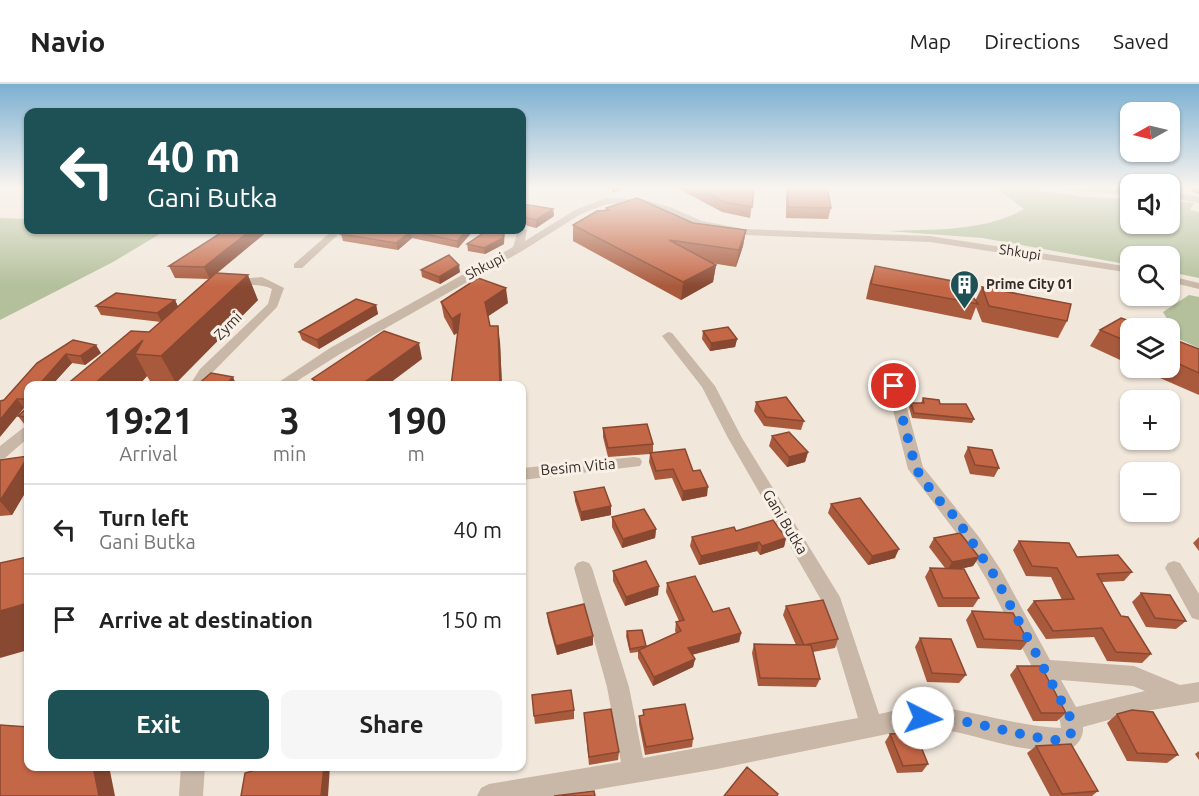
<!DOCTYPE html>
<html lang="en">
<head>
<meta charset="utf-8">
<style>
	body { margin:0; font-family:Ubuntu,sans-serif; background:#f6f6f6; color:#222; height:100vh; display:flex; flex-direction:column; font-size:22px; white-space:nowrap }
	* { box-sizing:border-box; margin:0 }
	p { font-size:20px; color:#767676 }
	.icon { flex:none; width:33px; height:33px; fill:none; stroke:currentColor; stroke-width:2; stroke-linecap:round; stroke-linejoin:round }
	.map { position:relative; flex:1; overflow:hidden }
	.side { position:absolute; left:24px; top:297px; width:502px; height:390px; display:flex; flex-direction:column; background:#fff; border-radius:12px; box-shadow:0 2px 4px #0004 }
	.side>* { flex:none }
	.top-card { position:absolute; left:24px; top:24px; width:502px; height:126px; border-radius:12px; box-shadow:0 2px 4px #0004; background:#1e5156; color:#fff; overflow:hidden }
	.needle { width:39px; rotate:262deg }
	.buttons { position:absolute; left:1120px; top:18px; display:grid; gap:12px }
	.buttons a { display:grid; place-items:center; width:60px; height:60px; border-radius:12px; background:#fff; box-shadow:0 2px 4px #0004; font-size:30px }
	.pin { position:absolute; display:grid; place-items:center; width:51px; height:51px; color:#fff; margin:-26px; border:3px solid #fff; border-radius:50%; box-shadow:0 2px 6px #0007 }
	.me { position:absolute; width:66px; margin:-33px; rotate:94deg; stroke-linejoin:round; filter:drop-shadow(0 0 4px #0008) }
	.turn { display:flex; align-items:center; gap:21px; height:126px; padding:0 24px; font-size:27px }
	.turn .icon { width:78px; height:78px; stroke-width:2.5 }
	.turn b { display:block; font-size:42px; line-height:51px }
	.eta { display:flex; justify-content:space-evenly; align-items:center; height:102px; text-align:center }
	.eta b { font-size:36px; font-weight:700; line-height:42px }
	.cta { display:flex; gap:12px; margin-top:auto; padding:12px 24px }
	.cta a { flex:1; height:69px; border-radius:12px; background:#1e5156; color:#fff; font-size:24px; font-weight:700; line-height:69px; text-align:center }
	.cta a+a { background:#f6f6f6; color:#222 }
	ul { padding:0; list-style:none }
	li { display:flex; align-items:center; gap:18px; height:90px; padding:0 24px; border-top:2px solid #e0e0e0 }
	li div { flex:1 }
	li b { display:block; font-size:22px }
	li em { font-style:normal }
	header { display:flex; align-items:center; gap:36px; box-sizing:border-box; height:84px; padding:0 30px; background:#fff; border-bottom:2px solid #e0e0e0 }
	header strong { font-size:28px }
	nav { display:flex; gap:33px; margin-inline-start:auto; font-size:21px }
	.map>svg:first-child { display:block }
	.green { fill:#b3c09b }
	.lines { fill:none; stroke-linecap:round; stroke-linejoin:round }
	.street { fill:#c9b7a7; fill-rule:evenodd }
	.wall { fill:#a9593c }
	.shaded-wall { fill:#894831 }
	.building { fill:#c46746; stroke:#894831; stroke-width:1.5 }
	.route { stroke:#1a73e8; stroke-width:10; stroke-dasharray:0 18 }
	.labels { text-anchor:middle; stroke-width:6; stroke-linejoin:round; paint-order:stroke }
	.far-street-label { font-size:14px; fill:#352c27; stroke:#f9f1e7 }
	.far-poi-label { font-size:14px; font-weight:bold; fill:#352c27; stroke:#f9f1e7; text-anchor:start }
	.street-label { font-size:15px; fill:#352c27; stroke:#f9f1e7 }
</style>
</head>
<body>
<header>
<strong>Navio</strong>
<nav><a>Map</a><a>Directions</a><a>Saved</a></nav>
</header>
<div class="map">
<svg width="1199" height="712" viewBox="0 0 1199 712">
	<rect width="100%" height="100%" fill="#f1e7db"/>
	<path class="green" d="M995,103H1017L1084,113L1131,115V140H1170V117L1194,119L1190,126L1199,128V194L1170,188V172H1131V181L983,154L888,147C933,145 984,148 1024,125Z
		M0,134L28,135V146H139L163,148L113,178L0,236Z
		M1189,211L1199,213V264L1179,255L1163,228Z"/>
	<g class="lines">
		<path class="street" d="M1064,103L1131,105V111L1068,106Z
			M1170,108L1199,113V119L1170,114Z
			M606,114L642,115L670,123L702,137L744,145L930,152L1131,183V189L930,158L744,151L696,141L664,127L642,121L607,120L581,130L522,167L340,270L289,302H273L330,264L513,163L518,146H522V143L527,146L525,157L575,126Z
			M333,146H343L302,184H294V180Z
			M1170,192L1199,199V205L1170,198Z
			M262,193L284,204L277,223L210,291L202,302H189L200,285L268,220L272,205C254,196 236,206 225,199L231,196Z
			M668,248L672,249L715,302L742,354L840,513L879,630C898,626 919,621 940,623C980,629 1019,642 1061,644L1060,637L987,496L967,463L908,385L887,302L894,298L901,302L923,383L979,453L1001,486L1050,576L1134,582L1180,601L1199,598V618L1134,629L1083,643C1084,654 1076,665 1065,666C1023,671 980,651 940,645C929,644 918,646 907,646L717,685L558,712H477L481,704L489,700L621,678L607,603L574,484L577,479L583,477L589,479L592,484L629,603L643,674L858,634L824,521L728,354L702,303L662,252ZM1061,596L1133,602L1145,607L1076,623Z
			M28,342V354L5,374L0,375V362L23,344Z
			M634,373L640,374L642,378L640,382L522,396V384Z
			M1174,477L1180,479L1199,510V536L1192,534L1165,484L1168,479Z
			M181,682H205L203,712H179Z"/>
	</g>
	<path class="wall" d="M679,103H730L754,105L750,134L722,128L679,105Z
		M786,103H827L831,124L828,135L786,134Z
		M1189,103H1199V110L1195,109Z
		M522,120L553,125L554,132L536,144L528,142L522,138Z
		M606,124L693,139L746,146L743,162L736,183L711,179L716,181L713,198L681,216L573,157V141L606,126Z
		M269,146L216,189L258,216L176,299L150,297L147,292L138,302H65L149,248L161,238L101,231L96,222L175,216L178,223L209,195L175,194L169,182Z
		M474,146L458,164L412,154L398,166L343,157L341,150Z
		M467,160H504L485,170L468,167Z
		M875,182L975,217L982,203L1067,237L1058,254L982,238L976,223L971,236L866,215L870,197Z
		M421,186L460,188L440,200L422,193Z
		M441,218L508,219L488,232L490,242L500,258L502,302H451L458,249L454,251L444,233Z
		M376,221L378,230L319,265L302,256L299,248Z
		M1131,244V281L1090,262L1100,246Z
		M703,247L737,255L735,263L710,267L702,255Z
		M1170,254L1199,265V311L1137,284H1170Z
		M73,256L101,269L85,281L72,279L51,302H28V345L18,332L28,324H24L4,316Z
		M923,314L940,320L974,335L972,339L912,334L909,323L911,319H921Z
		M756,318L804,337L801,346L764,342L754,327Z
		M603,344L653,360V369L693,387L707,412L682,417L672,394L655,396L649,378L650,370L608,373L603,353Z
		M772,352L808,368L805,378L787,383L769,362Z
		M968,363L999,384L994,393L970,390L964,372Z
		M28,372V404L12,431L0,432V376Z
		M574,408L611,431L581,437L575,417Z
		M831,420L895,474L868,481L828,429Z
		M612,433L656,445L655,454L622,464L612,443Z
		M736,447L786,454L784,463L760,471L757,467L699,481L690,462L692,453Z
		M1199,453V467L1193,459Z
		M934,454L979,473L973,482L961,485L979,514L973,523H938L925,493L930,484H945L929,463Z
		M1019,457L1132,488L1124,497L1102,498L1121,532L1151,570L1142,579L1107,577L1094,553L1046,555L1027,526L1034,517L1062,516L1051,493L1026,492L1013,466Z
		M613,487L658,511L625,522L613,497Z
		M667,499L713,528L741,549L739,558L692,571L695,575L693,583L653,602L638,574V568L630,569L626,552L627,547L646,562L676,549L675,547L676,538L679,537L666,508Z
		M1141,509L1186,537L1176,545L1146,543L1132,518Z
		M786,522L838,555L835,564L813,568L820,595L816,603L758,602L752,569L754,560L796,561L783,531Z
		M972,527L1028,557L1021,566L977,564L966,536Z
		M547,529L593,561L557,571L548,538Z
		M920,554L966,591L959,599L927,598L915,563Z
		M1017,582L1066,629L1057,637H1033L1010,591Z
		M574,626V635L535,640L534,632Z
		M643,626L693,655L692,663L645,671L639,640V632L643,631Z
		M584,629L619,668L618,676L589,681Z
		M1117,630L1178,671L1167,679L1127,677L1107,639Z
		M890,650L928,680L922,688L897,689L885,658Z
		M1036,662L1098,707L1092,712H1050L1027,669Z
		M1199,667V676L1195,670Z"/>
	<path class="shaded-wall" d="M612,103H627L612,109Z
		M553,125L554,132L536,144V136Z
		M251,146H269L210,195L204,183Z
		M467,146H474L458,164L457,157Z
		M504,146H505L504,160L485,170L484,164Z
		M746,146L743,162L736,183L739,166Z
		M411,147L412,154L398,166L396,159Z
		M459,181L460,188L440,200L439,193Z
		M716,181L713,198L681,216L683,198Z
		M248,191L258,216L176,299L161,272Z
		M506,204L508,219L487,233L485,218Z
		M175,216L179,225L162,238L157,229Z
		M376,221L378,230L319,265L317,256Z
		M460,230L462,245L454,251L452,235Z
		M498,242L500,258L502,302H500Z
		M737,255L735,263L710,267L711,259Z
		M143,256L135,270L147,292L138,302H92Z
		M419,259L422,275L386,302H359Z
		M96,261L101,269L85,281L80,272Z
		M66,270L72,279L51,302H38Z
		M233,293L237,302H224Z
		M17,315L24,324L0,353V336Z
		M808,368L805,378L787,383L789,373Z
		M28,373V404L12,431L0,417Z
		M708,403L707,412L682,417L683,407Z
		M611,422V431L581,437V428Z
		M656,445L655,454L622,464L623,455Z
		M786,454L784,463L760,471L762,462Z
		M759,458L757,467L699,481L701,472Z
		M899,465L895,474L868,481L872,472Z
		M979,473L973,482L947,487L952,478Z
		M659,502L658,511L625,522L626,513Z
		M28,519V566L0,574V527Z
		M741,549L739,558L686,572L688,564Z
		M593,552V561L557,571L556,562Z
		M695,575L693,583L653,602L654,593Z
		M93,682H109L115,712H99Z
		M324,682H330L328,712H321Z"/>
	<path class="building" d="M697,103H730L754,105L752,123L724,118Z
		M788,103H827L831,124L788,123Z
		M637,114L693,139L746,146L739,166L669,156L716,181L683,198L573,141L597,127L609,126L606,124Z
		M522,120L553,125L536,136L528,134L522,131Z
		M225,146H251L204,183L169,182L213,154Z
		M348,146H467L457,157L411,147L396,159L341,150Z
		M488,146H504L503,154L484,164L467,160Z
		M449,171L459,181L439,193L421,186Z
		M875,182L963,199L978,220L871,200Z
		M216,189L248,191L161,272L135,270L143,256L92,302H65L131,247L149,248Z
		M478,194L506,204L485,218L490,242H498L500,302H451L460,230L452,235L441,218Z
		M982,203L1071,220L1067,237L989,222Z
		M116,209L175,216L157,229L96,222Z
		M356,215L376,221L317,256L299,248Z
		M1121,234L1148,244H1131V259L1100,246Z
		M728,243L737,255L711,259L703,247Z
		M384,247L419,259L359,302H302L307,298L320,300L312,295Z
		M1170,254L1199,265V289L1170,276Z
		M73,256L96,261L80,272L66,270L38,302H28V311L25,315H17L0,336V317L4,316L37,279Z
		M211,289L233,293L224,302H196Z
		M786,313L804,337L766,333L756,318Z
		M923,314L939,316L940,320H966L974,335L914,329L911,319H924Z
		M28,323V333L18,332Z
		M647,340L653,360L608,364L603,344Z
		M789,348L808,368L789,373L772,352Z
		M968,363L992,366L999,384L975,381Z
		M685,365L693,387L700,386L708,403L683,407L673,385L656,387L650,369Z
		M28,372V373L0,417V376Z
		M604,403L611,422L581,428L574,408Z
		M860,414L899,465L872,472L831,420Z
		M644,425L656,445L623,455L612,433Z
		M773,436L786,454L762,462L759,458L701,472L692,453L734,443L736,447Z
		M960,449L979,473L952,478L934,454Z
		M1019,457L1069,459L1077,473L1118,471L1132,488L1097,490L1121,532L1128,533L1151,570L1116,568L1102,544L1053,547L1034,517L1074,515L1057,484L1032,482Z
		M28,473V519L0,527V479Z
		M646,477L659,502L626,513L613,487Z
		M930,484L964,485L979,514H943Z
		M695,492L713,528L729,524L741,549L688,564L695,575L654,593L639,566L681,547L676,538L684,536L667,499Z
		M1141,509L1170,511L1186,537L1155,534Z
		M823,516L838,555L804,561L786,522Z
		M584,520L593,552L556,562L547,529Z
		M972,527L1013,529L1028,557L984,555Z
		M642,546L646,562L630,565L627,547Z
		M920,554L951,555L966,591L932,589Z
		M754,560L811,561L820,595L760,594Z
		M1017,582H1041L1066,629H1041Z
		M571,606L574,626L534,632L532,611Z
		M685,620L693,655L646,663L639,632L644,631L643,626Z
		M611,625L619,668L589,673L584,629Z
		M1132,626L1153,628L1178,671L1137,669L1117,630Z
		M0,641L28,643V682H93L99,712H0Z
		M915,648L928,680L903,682L890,650Z
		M1071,660L1098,707L1062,710L1036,662Z
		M271,682H324L321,712H241L245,689Z
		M747,683L778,710L777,712H724Z
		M594,707L595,712H554Z"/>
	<linearGradient id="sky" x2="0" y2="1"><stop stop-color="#7cb0d1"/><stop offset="0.51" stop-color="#f9f4ef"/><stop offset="1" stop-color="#f9f4ef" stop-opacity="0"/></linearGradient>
	<rect width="1199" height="203" fill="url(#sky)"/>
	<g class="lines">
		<path class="route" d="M894,302L916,385L935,412L956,434L994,491L1071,635L1072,648L1066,655L1055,656C1011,651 968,633 923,634"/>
	</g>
	<defs>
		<symbol id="building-pin" viewBox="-11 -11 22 30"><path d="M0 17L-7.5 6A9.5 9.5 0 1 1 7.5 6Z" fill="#1e5156" stroke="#f9f1e7"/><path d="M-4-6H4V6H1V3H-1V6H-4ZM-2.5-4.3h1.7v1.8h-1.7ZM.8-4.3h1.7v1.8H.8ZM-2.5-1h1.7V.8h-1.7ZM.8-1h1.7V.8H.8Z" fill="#fff"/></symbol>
	</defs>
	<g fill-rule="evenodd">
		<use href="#building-pin" x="948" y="184" width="33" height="45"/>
	</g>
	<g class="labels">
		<g class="far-street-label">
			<text transform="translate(1020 168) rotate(9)" y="5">Shkupi</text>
			<text transform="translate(485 182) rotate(-28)" y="5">Shkupi</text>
		</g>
		<g class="far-poi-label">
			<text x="986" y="205">Prime City 01</text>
		</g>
		<g class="street-label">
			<text transform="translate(228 242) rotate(-45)" y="5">Zymi</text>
			<text transform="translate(578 383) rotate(-5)" y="5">Besim Vitia</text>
			<text transform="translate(785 438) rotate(59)" y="5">Gani Butka</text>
		</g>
	</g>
</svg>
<div class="buttons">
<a><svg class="needle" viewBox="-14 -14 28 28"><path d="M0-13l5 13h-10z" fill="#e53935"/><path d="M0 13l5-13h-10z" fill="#767676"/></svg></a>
<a><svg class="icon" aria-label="sound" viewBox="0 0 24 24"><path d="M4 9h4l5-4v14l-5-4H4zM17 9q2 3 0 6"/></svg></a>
<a><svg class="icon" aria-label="search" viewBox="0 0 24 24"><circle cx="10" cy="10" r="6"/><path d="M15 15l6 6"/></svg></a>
<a><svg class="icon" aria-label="layers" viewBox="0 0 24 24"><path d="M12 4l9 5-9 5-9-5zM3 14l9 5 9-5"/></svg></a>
<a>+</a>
<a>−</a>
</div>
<div class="pin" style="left:894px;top:302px;background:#d93025"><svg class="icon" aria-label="arrive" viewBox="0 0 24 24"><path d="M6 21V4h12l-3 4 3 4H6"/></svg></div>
<svg class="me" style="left:923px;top:634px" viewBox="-20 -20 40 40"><circle r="19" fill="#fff"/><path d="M0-13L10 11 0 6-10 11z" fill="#1a73e8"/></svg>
<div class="top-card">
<div class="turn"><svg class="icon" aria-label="left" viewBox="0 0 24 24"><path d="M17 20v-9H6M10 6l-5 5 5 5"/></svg><div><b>40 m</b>Gani Butka</div></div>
</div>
<section class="side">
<div class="eta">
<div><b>19:21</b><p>Arrival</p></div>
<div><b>3</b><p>min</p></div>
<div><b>190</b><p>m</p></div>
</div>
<ul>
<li><svg class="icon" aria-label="left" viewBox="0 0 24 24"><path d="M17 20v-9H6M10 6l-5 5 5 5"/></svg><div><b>Turn left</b><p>Gani Butka</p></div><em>40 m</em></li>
<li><svg class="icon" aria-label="arrive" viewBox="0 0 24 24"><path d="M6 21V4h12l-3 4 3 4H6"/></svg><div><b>Arrive at destination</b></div><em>150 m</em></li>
</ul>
<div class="cta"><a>Exit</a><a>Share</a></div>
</section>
</div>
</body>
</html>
